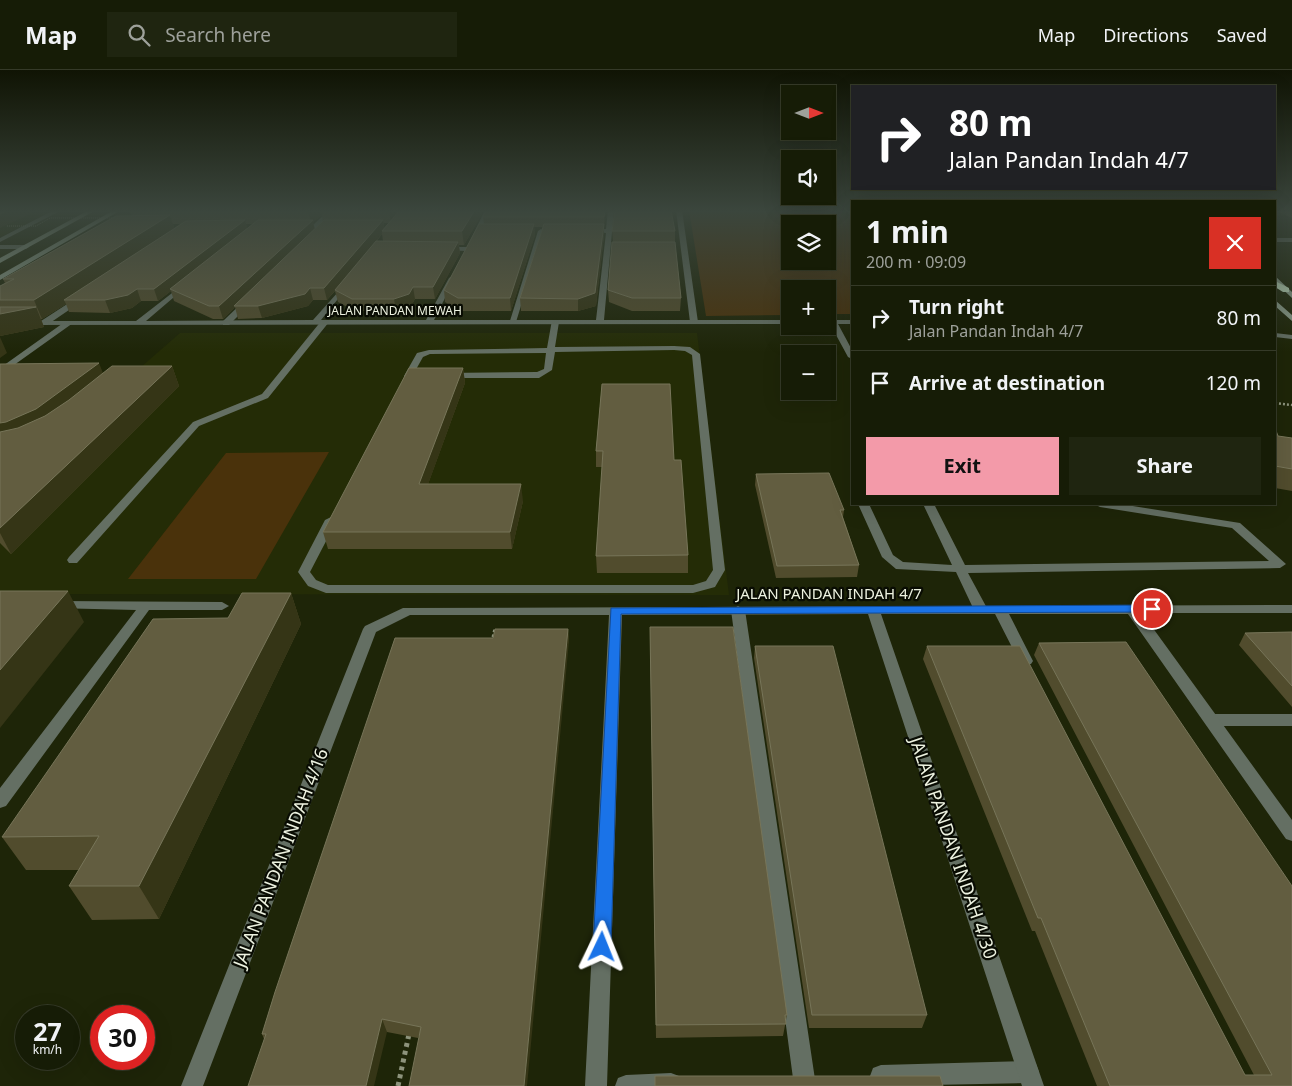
<!DOCTYPE html>
<html lang="en">
<head>
<meta charset="utf-8">
<style>
	body { margin:0; font-family:"Noto Sans",sans-serif; background:#1f2510; color:#f1f3f6; height:100vh; display:flex; flex-direction:column; font-size:19px; white-space:nowrap }
	* { box-sizing:border-box; margin:0 }
	p { font-size:16px; color:#9ea19b }
	.icon { flex:none; width:28px; height:28px; fill:none; stroke:currentColor; stroke-width:2; stroke-linecap:round; stroke-linejoin:round }
	.map { position:relative; flex:1; overflow:hidden }
	.drawer { position:absolute; left:851px; top:130px; width:425px; height:305px; display:flex; flex-direction:column; background:#161c06; border-radius:0px; box-shadow:0 5px 20px #0002,0 0 0 1px #353a28 }
	.drawer>* { flex:none }
	.hud { position:absolute; left:851px; top:15px; width:425px; height:105px; border-radius:0px; box-shadow:0 5px 20px #0002,0 0 0 1px #353a28; background:#202124; color:#fff; overflow:hidden }
	.needle { width:32px; rotate:90deg }
	.tools { position:absolute; left:781px; top:15px; display:grid; gap:10px }
	.tools a { display:grid; place-items:center; width:55px; height:55px; border-radius:0px; background:#161c06; box-shadow:0 5px 20px #0002,0 0 0 1px #353a28; font-size:25px }
	.speed { position:absolute; left:15px; top:935px; display:flex; gap:10px; font-size:25px; font-weight:700; text-align:center }
	.speed>* { display:grid; place-content:center; width:65px; height:65px; border-radius:50%; background:#161c06; box-shadow:0 5px 20px #0002,0 0 0 1px #353a28; line-height:1 }
	.speed small { font-size:12px; font-weight:400 }
	.speed .limit { border:8px solid #d22; background:#fff; color:#111 }
	.pin { position:absolute; display:grid; place-items:center; width:42px; height:42px; color:#fff; margin:-21px; border:2px solid #fff; border-radius:50%; box-shadow:0 1px 5px #0007 }
	.me { position:absolute; width:55px; margin:-28px; rotate:2deg; stroke-linejoin:round; filter:drop-shadow(0 0 4px #0008) }
	.turn { display:flex; align-items:center; gap:18px; height:105px; padding:0 15px; font-size:22px }
	.turn .icon { width:65px; height:65px; stroke-width:2.5 }
	.turn b { display:block; font-size:35px; line-height:42px }
	.round { display:grid; place-items:center; flex:none; width:52px; height:52px; border-radius:0px; background:#1f2510 }
	.summary { display:flex; align-items:center; justify-content:space-between; height:85px; padding:0 15px }
	h1 { font-size:30px; font-weight:700; line-height:38px }
	.primary-button { display:flex; gap:10px; margin-top:auto; padding:10px 15px }
	.primary-button a { flex:1; height:58px; border-radius:0px; background:#f39aa9; color:#111; font-size:20px; font-weight:700; line-height:58px; text-align:center }
	.primary-button a+a { background:#1f2510; color:#f1f3f6 }
	ul { padding:0; list-style:none }
	li { display:flex; align-items:center; gap:15px; height:65px; padding:0 15px; border-top:1px solid #353a28 }
	li div { flex:1 }
	li b { display:block; font-size:19px }
	li em { font-style:normal }
	header { display:flex; align-items:center; gap:30px; box-sizing:border-box; height:70px; padding:0 25px; background:#161c06; border-bottom:1px solid #353a28 }
	header strong { font-size:24px }
	nav { display:flex; gap:28px; margin-inline-start:auto; font-size:18px }
	.search { width:350px; height:45px; background:#1f2510; display:flex; align-items:center; gap:12px; box-sizing:border-box; padding:0 18px; border-radius:0px; color:#9ea19b; font-size:19px }
	.map>svg:first-child { display:block }
	.built { fill:#242c06 }
	.green { fill:#4a320b; fill-rule:evenodd }
	.lines { fill:none; stroke-linecap:round; stroke-linejoin:round }
	.path-far2 { stroke:#8d937c; stroke-width:2.5; stroke-dasharray:2 2; stroke-linecap:butt }
	.path-far1 { stroke:#8d937c; stroke-width:3; stroke-dasharray:2.5 2.5; stroke-linecap:butt }
	.path { stroke:#8d937c; stroke-width:5; stroke-dasharray:4 4; stroke-linecap:butt }
	.lane { fill:#646f63; fill-rule:evenodd }
	.street { fill:#646f63; fill-rule:evenodd }
	.secondary { fill:#8a9b89; fill-rule:evenodd }
	.highway { fill:#c2ddc0; fill-rule:evenodd }
	.path-bridge { stroke:#8d937c; stroke-width:1; stroke-dasharray:1 1; stroke-linecap:butt }
	.wall { fill:#514c2d; fill-rule:evenodd }
	.shaded-wall { fill:#353516 }
	.building { fill:#625d40; stroke:#777559 }
	.route { fill:#1a73e8; stroke:#114b97 }
	.labels { text-anchor:middle; stroke-width:4.5; stroke-linejoin:round; paint-order:stroke }
	.far-street-label { font-size:12px; fill:#edf2e0; stroke:#090c03 }
	.street-label { font-size:15px; fill:#edf2e0; stroke:#090c03 }
	.near-street-label { font-size:18px; fill:#edf2e0; stroke:#090c03 }
</style>
</head>
<body>
<header>
<strong>Map</strong>
<div class="search"><svg class="icon" aria-label="search" viewBox="0 0 24 24"><circle cx="10" cy="10" r="6"/><path d="M15 15l6 6"/></svg>Search here</div>
<nav><a>Map</a><a>Directions</a><a>Saved</a></nav>
</header>
<div class="map">
<svg width="1292" height="1016" viewBox="0 0 1292 1016">
	<rect width="100%" height="100%" fill="#1e2508"/>
	<path class="built" d="M0,140H54L0,167Z
		M180,263H697L729,525L0,524V420Z"/>
	<path class="green" d="M689,140L852,142V244H828V219H790V245L706,246ZM790,154H828V191H790Z
		M329,382L256,509H128L226,383Z"/>
	<g class="lines">
		<path class="path-far2" d="M1275,333L1292,335"/>
		<path class="path-far1" d="M492,572L495,558"/>
		<path class="path" d="M398,1016L409,964"/>
		<path class="lane" d="M676,140H682L698,252L694,254L690,252Z
			M541,159L544,161L516,252L509,254L538,161Z
			M442,177H467L470,179L467,181L440,180Z
			M78,227L85,229L47,255H41V251Z
			M245,230L252,232L229,255H223V251Z
			M322,250L329,252L268,328L199,356L77,493H69L67,490L69,487L193,352L262,324Z
			M552,250L559,252L555,277L674,276L690,277L700,284L725,500L715,517L693,523H326L308,516L298,502L325,450L331,447L337,450L310,502L316,510L328,515H693L706,511L713,500L692,285L685,281L674,280L555,282L552,300L539,308H447L444,307V303L537,302L544,299L546,283L430,284L423,287L414,303L420,304V308L408,309L404,306L417,283L429,280L547,278Z
			M830,250L837,252L852,280V289L848,287L829,252Z
			M66,251L73,253L0,305V298Z
			M858,434H869L893,485L903,492L952,495L923,434H934L965,495L1269,491L1232,458L1100,437L1094,434H1120L1240,453L1286,494L1280,498L968,503L988,540L981,544L974,540L956,502L896,499L882,487Z
			M57,531L222,532L229,536L222,540H149L6,736L0,738V718L136,540L52,538L50,535Z
			M738,536L745,540L816,1016H794L731,540Z
			M1000,536L1007,540L1033,591L1031,594H1021L1019,591L993,540Z
			M1212,644H1292V656H1212L1207,654L1204,650L1207,646Z
			M1028,991L1036,994L1039,1002L1036,1010L1028,1013L879,1016L873,1014L870,1006L873,998L881,995Z
			M671,1003L679,1006L681,1016H615L618,1008L626,1005Z"/>
		<path class="street" d="M54,140H62L0,172V168Z
			M329,140H335L316,158H312V156Z
			M485,140H491L476,168L471,169Z
			M608,140H614L604,250H790V254L0,255V251H136L185,213L188,215L187,216L146,251L313,250L347,212L350,214L321,250H426L449,208L452,206L455,208L434,250H596L606,163L584,161L606,159Z
			M1275,168H1292V172H1275Z
			M0,175H26L29,177L26,179H0Z
			M828,250H852V254H828Z
			M1275,263L1292,265V269L1275,267Z
			M1292,535V543H1142L1292,750V771L1286,769L1128,544H881L1044,1016H1022L868,544L622,545L607,1016H585L609,545H410L376,562L203,1016H181L363,559L365,556L403,538Z"/>
		<path class="secondary" d="M89,140H96L0,193V188Z
			M114,140H121L0,210V205Z
			M1275,206L1292,222V228L1275,212Z
			M1275,230L1292,245V251L1275,236Z"/>
		<path class="highway" d="M1275,211L1289,218V222H1283L1275,217Z"/>
		<path class="path-bridge" d="M7,156H36L50,148H115"/>
	</g>
	<path class="wall" d="M132,140H484L464,175H459L460,183L435,229H415L411,236L396,241H355L338,232L335,221L327,230H313L308,236L262,248L238,249L235,237L223,249H213L174,231L171,221L158,231H141L132,238L110,243L69,242L66,234L42,249H41L44,257L0,266V216L5,213L3,209L132,146L130,141ZM322,145L323,152L315,159L313,152ZM384,153H389L384,158ZM173,154H180L174,158ZM246,154H253L247,159ZM382,164L383,171H377Z
		M486,140H605V147L604,157V165L596,236L578,241H521L520,228L543,157H534L535,165L511,241H460L445,232L444,220L484,154L483,147Z
		M1275,140H1292V148Z
		M612,161H675V172L681,228L680,241H632L609,232L608,220L613,172Z
		M0,294L103,303L172,296L179,316L11,484L0,473Z
		M463,298L465,313L428,414L523,431L512,479H328L323,462Z
		M602,314L688,485V503H597L596,486L602,397H596V381Z
		M1275,358L1278,366L1292,368V421L1275,418Z
		M756,404L844,440L843,447L859,495L857,507L776,508L755,415Z
		M291,523L301,554L159,849L92,850L69,816L79,800H26L2,767L228,548Z
		M650,557L787,945L783,966L656,968Z
		M568,559L569,571L418,968L387,962L264,969L262,964L493,568Z
		M1292,562V637L1239,575L1245,563Z
		M1039,573L1292,1016H1097L1035,861H1032L923,589L927,576L1245,1005H1254L1034,585Z
		M755,576L927,945L922,958H809L754,588Z"/>
	<path class="shaded-wall" d="M8,140H39L0,158V144Z
		M309,140H327L321,141L322,145L313,152L315,161L234,236L235,237L223,249L219,236L311,152L308,141Z
		M389,140H401L391,153Z
		M475,140H484L464,175L462,161Z
		M605,140V147L604,157V147Z
		M170,145L175,161L64,230L66,234L42,249L34,230Z
		M245,150L248,161L170,219L171,221L158,231L154,219Z
		M383,150L385,161H382V164L327,230L324,218Z
		M534,154L535,165L511,241L510,228Z
		M604,154V165L596,236L578,241V229Z
		M458,172L460,183L435,229L433,217Z
		M413,217L415,229L411,236L396,241L394,229Z
		M310,218L313,230L308,236L262,248L258,236Z
		M137,219L141,231L132,238L110,243L105,230Z
		M36,237L44,257L0,266V244Z
		M0,267L7,283L0,288Z
		M99,293L107,313L0,377V353Z
		M172,296L179,316L11,484L0,463V458Z
		M463,298L465,313L422,431L419,414Z
		M521,414L523,431L512,479L510,462Z
		M68,521L84,552L0,658V600Z
		M291,523L301,554L159,849L139,816Z
		M568,559L569,571L527,1016H524Z
		M382,949L387,962L374,1016H366Z"/>
	<path class="building" d="M0,140H8L0,144Z
		M132,140H309L308,141H130Z
		M322,140H388L321,141Z
		M400,140H475L462,161H382Z
		M486,140H605L604,147H483Z
		M615,140H671L675,161H612Z
		M170,145L34,230H0V216L14,209H3L116,146Z
		M245,150L154,219H137L128,225L105,230H64L186,151Z
		M258,150H313L219,236H209L170,219Z
		M324,150H383L324,218H310L305,224L258,236H234Z
		M479,154H534L510,228H458L444,220Z
		M544,154H604L595,223L578,229L520,228Z
		M376,171L458,172L433,217H413L409,224L394,229H352L335,220Z
		M612,172H675L681,228H632L608,220Z
		M0,237H36L0,244Z
		M99,293L36,339L6,352L0,353V294Z
		M112,296H172L0,458V362L18,358L45,346L69,330Z
		M409,298H463L419,414H521L510,462H323Z
		M602,314H670L674,390H681L688,485L596,486L603,381H596Z
		M1275,358L1278,366L1292,368V399L1275,396Z
		M829,403L844,440H840L859,495L777,496L756,404Z
		M0,521H68L0,600Z
		M242,523H291L139,816H69L99,766L2,767L153,549L228,548Z
		M650,557H733L787,945H785L786,954L656,955Z
		M495,559H568L524,1016H409L421,957L382,949L366,1016H248L266,964H262L275,922L395,568H493Z
		M1292,562V616L1245,563Z
		M1126,572L1292,816V1016H1110L1041,848H1038L927,576H1020L1245,1005H1272L1039,573Z
		M755,576H833L927,945H812Z
		M655,1006H940L943,1016H655Z"/>
	<linearGradient id="sky" x2="0" y2="1"><stop stop-color="#101404"/><stop offset="0.5" stop-color="#3b463d"/><stop offset="1" stop-color="#3b463d" stop-opacity="0"/></linearGradient>
	<rect width="1292" height="282" fill="url(#sky)"/>
	<path class="route" d="M1152,535L1156,537V542L621,544L611,877L608,883L602,886L596,883L593,877L611,538Z"/>
	<g class="labels">
		<g class="far-street-label">
			<text x="395" y="245">JALAN PANDAN MEWAH</text>
		</g>
		<g class="street-label">
			<text x="829" y="529">JALAN PANDAN INDAH 4/7</text>
		</g>
		<g class="near-street-label">
			<text transform="translate(953 778) rotate(71)" y="6">JALAN PANDAN INDAH 4/30</text>
			<text transform="translate(281 788) rotate(-69)" y="6">JALAN PANDAN INDAH 4/16</text>
		</g>
	</g>
</svg>
<div class="tools">
<a><svg class="needle" viewBox="-14 -14 28 28"><path d="M0-13l5 13h-10z" fill="#e53935"/><path d="M0 13l5-13h-10z" fill="#9ea19b"/></svg></a>
<a><svg class="icon" aria-label="sound" viewBox="0 0 24 24"><path d="M4 9h4l5-4v14l-5-4H4zM17 9q2 3 0 6"/></svg></a>
<a><svg class="icon" aria-label="layers" viewBox="0 0 24 24"><path d="M12 4l9 5-9 5-9-5zM3 14l9 5 9-5"/></svg></a>
<a>+</a>
<a>−</a>
</div>
<div class="speed"><div>27<small>km/h</small></div><div class="limit">30</div></div>
<div class="pin" style="left:1152px;top:539px;background:#d93025"><svg class="icon" aria-label="arrive" viewBox="0 0 24 24"><path d="M6 21V4h12l-3 4 3 4H6"/></svg></div>
<svg class="me" style="left:602px;top:877px" viewBox="-20 -20 40 40"><path d="M0-17L14 15 0 8-14 15z" fill="#1a73e8" stroke="#fff" stroke-width="4"/></svg>
<div class="hud">
<div class="turn"><svg class="icon" aria-label="right" viewBox="0 0 24 24"><path d="M7 20v-9h11M14 6l5 5-5 5"/></svg><div><b>80 m</b>Jalan Pandan Indah 4/7</div></div>
</div>
<section class="drawer">
<div class="summary"><div><h1>1 min</h1><p>200 m · 09:09</p></div><a class="round" style="background:#d93025;color:#fff"><svg class="icon" aria-label="close" viewBox="0 0 24 24"><path d="M6 6l12 12M18 6L6 18"/></svg></a></div>
<ul>
<li><svg class="icon" aria-label="right" viewBox="0 0 24 24"><path d="M7 20v-9h11M14 6l5 5-5 5"/></svg><div><b>Turn right</b><p>Jalan Pandan Indah 4/7</p></div><em>80 m</em></li>
<li><svg class="icon" aria-label="arrive" viewBox="0 0 24 24"><path d="M6 21V4h12l-3 4 3 4H6"/></svg><div><b>Arrive at destination</b></div><em>120 m</em></li>
</ul>
<div class="primary-button"><a>Exit</a><a>Share</a></div>
</section>
</div>
</body>
</html>
